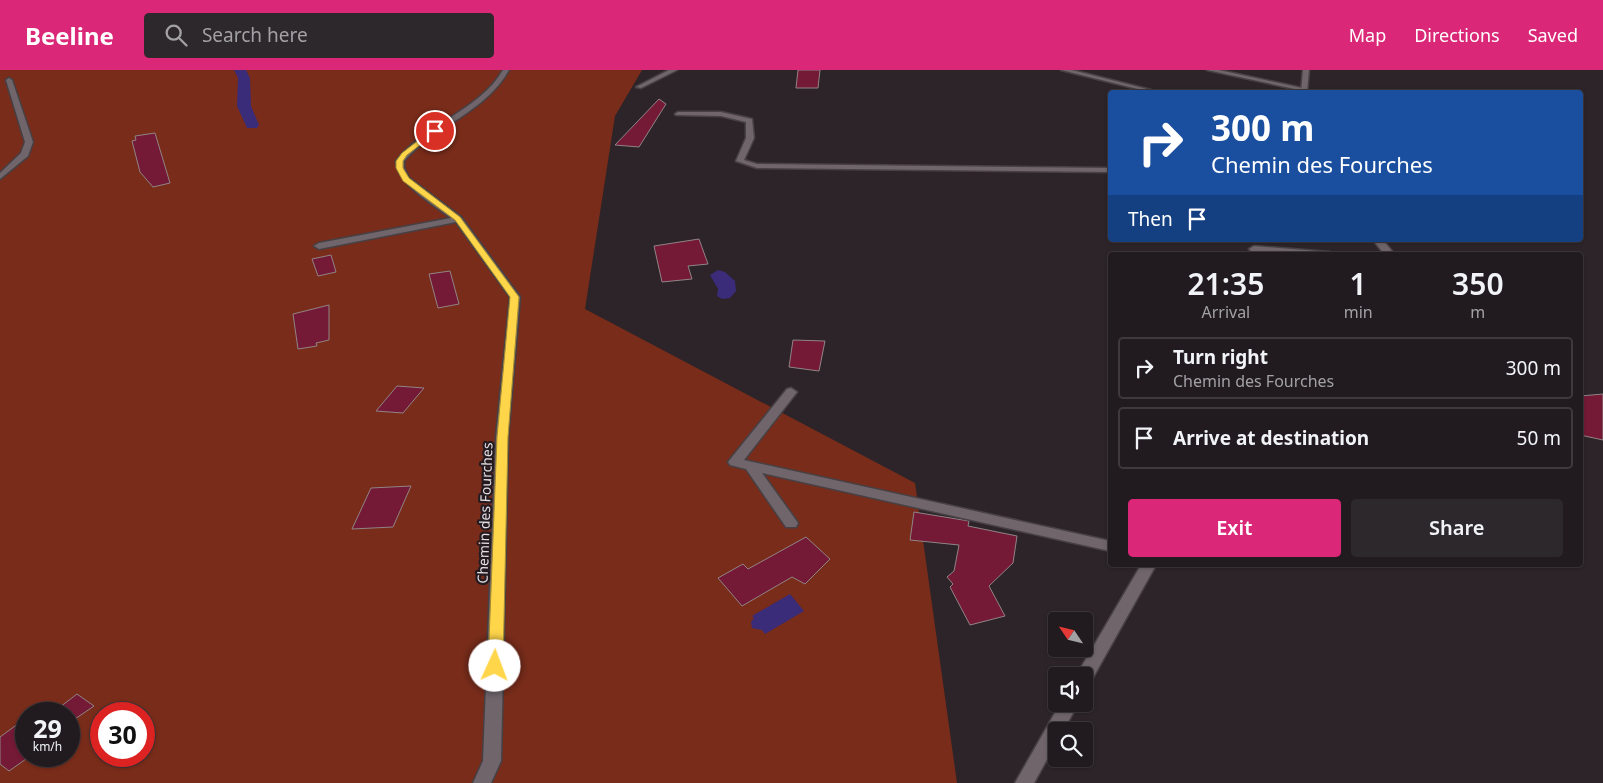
<!DOCTYPE html>
<html lang="en">
<head>
<meta charset="utf-8">
<style>
	body { margin:0; font-family:"Noto Sans",sans-serif; background:#2d282c; color:#f1f3f6; height:100vh; display:flex; flex-direction:column; font-size:19px; white-space:nowrap }
	* { box-sizing:border-box; margin:0 }
	p { font-size:16px; color:#a2a1a4 }
	.icon { flex:none; width:28px; height:28px; fill:none; stroke:currentColor; stroke-width:2; stroke-linecap:round; stroke-linejoin:round }
	.map { position:relative; flex:1; overflow:hidden }
	.side { position:absolute; left:1108px; top:182px; width:475px; height:315px; display:flex; flex-direction:column; background:#211b1f; border-radius:5px; box-shadow:0 1px 4px #0004,0 0 0 1px #3e393d }
	.side>* { flex:none }
	.top-card { position:absolute; left:1108px; top:20px; width:475px; height:152px; border-radius:5px; box-shadow:0 1px 4px #0004,0 0 0 1px #3e393d; background:#1a4fa0; color:#fff; overflow:hidden }
	.needle { width:32px; rotate:305deg }
	.buttons { position:absolute; left:1048px; top:542px; display:grid; gap:10px }
	.buttons a { display:grid; place-items:center; width:45px; height:45px; border-radius:5px; background:#211b1f; box-shadow:0 1px 4px #0004,0 0 0 1px #3e393d; font-size:25px }
	.speed { position:absolute; left:15px; top:632px; display:flex; gap:10px; font-size:25px; font-weight:700; text-align:center }
	.speed>* { display:grid; place-content:center; width:65px; height:65px; border-radius:50%; background:#211b1f; box-shadow:0 1px 4px #0004,0 0 0 1px #3e393d; line-height:1 }
	.speed small { font-size:12px; font-weight:400 }
	.speed .limit { border:8px solid #d22; background:#fff; color:#111 }
	.pin { position:absolute; display:grid; place-items:center; width:42px; height:42px; color:#fff; margin:-21px; border:2px solid #fff; border-radius:50%; box-shadow:0 1px 5px #0007 }
	.me { position:absolute; width:55px; margin:-28px; rotate:2deg; stroke-linejoin:round; filter:drop-shadow(0 0 4px #0008) }
	.turn { display:flex; align-items:center; gap:18px; height:105px; padding:0 20px; font-size:22px }
	.turn .icon { width:65px; height:65px; stroke-width:2.5 }
	.turn b { display:block; font-size:35px; line-height:42px }
	.then { display:flex; align-items:center; height:48px; padding:0 20px; background:#0003; gap:10px; font-size:19px }
	.eta { display:flex; justify-content:space-evenly; align-items:center; height:85px; text-align:center }
	.eta b { font-size:30px; font-weight:600; line-height:35px }
	.primary-button { display:flex; gap:10px; margin-top:auto; padding:10px 20px }
	.primary-button a { flex:1; height:58px; border-radius:5px; background:#db2777; color:#fff; font-size:20px; font-weight:600; line-height:58px; text-align:center }
	.primary-button a+a { background:#2d282c; color:#f1f3f6 }
	ul { padding:0; list-style:none }
	li { display:flex; align-items:center; gap:15px; height:62px; margin:0 10px 8px; padding:0 10px; border:2px solid #3e393d; border-radius:5px }
	li div { flex:1 }
	li b { display:block; font-size:19px }
	li em { font-style:normal }
	header { display:flex; align-items:center; gap:30px; box-sizing:border-box; height:70px; padding:0 25px; background:#db2777; color:#fff }
	header strong { font-size:24px }
	nav { display:flex; gap:28px; margin-inline-start:auto; font-size:18px }
	.search { width:350px; height:45px; background:#2d282c; display:flex; align-items:center; gap:12px; box-sizing:border-box; padding:0 18px; border-radius:5px; color:#a2a1a4; font-size:19px }
	.map>svg:first-child { display:block }
	.green { fill:#792c1a; fill-rule:evenodd }
	.water { fill:#3a2c79 }
	.lines { fill:none; stroke-linecap:round; stroke-linejoin:round }
	.canal { fill:#3a2c79; fill-rule:evenodd }
	.building { fill:#751a36; stroke:#908486 }
	.lane-casing { stroke:#474044; stroke-width:3 }
	.street-casing { stroke:#474044; stroke-width:3 }
	.lane { fill:#6f656b; fill-rule:evenodd }
	.street { fill:#6f656b; fill-rule:evenodd }
	.route { fill:#ffd54a; stroke:#a68a30 }
	.labels { text-anchor:middle; stroke-width:4.5; stroke-linejoin:round; paint-order:stroke }
	.street-label { font-size:14px; fill:#e4dee2; stroke:#231b20 }
</style>
</head>
<body>
<header>
<strong>Beeline</strong>
<div class="search"><svg class="icon" aria-label="search" viewBox="0 0 24 24"><circle cx="10" cy="10" r="6"/><path d="M15 15l6 6"/></svg>Search here</div>
<nav><a>Map</a><a>Directions</a><a>Saved</a></nav>
</header>
<div class="map">
<svg width="1603" height="713" viewBox="0 0 1603 713">
	<rect width="100%" height="100%" fill="#2c2429"/>
	<path class="green" d="M0,0H642L615,46L585,239L915,413L957,713H0ZM26,644H69V686H26ZM101,644H144V686H101Z"/>
	<path class="water" d="M718,200L725,202L735,211L736,221L730,228L722,229L717,226L718,219L710,205Z
		M790,524L804,541L765,564L762,560L752,558L751,552L754,548L752,546Z"/>
	<g class="lines">
		<path class="canal" d="M234,0H246L250,8L251,36L259,55L257,58H247L237,36L238,8Z"/>
	</g>
	<path class="building" d="M798,0H820L818,18H796Z
		M659,29L666,34L639,77L615,75Z
		M155,63L170,113L153,117L140,102L132,71L136,70L135,66Z
		M699,169L708,194L688,196L692,209L662,212L654,176Z
		M331,185L336,202L318,206L312,189Z
		M450,201L459,234L438,238L429,204Z
		M329,235V270L316,273L317,276L298,279L293,244Z
		M793,270L825,271L819,301L789,297Z
		M397,316L424,318L403,343L376,341Z
		M1603,324V370L1580,365V326Z
		M411,416L393,457L352,459L371,418Z
		M914,442L969,451L968,456L1017,466L1013,493L989,516L1005,546L970,555L950,517L953,514L947,507L954,501L959,475L910,470Z
		M806,467L830,489L805,514L792,507L742,536L718,508L743,494L748,499Z
		M77,624L94,636L69,653V644H51Z
		M26,648V689L9,701L0,694V667Z"/>
	<g class="lines">
		<defs>
			<path id="lane" d="M669,0H677L641,18L636,17Z
				M1061,0H1072L1159,22H1150Z
				M1207,0H1219L1307,19L1304,21Z
				M678,42H721L752,49L754,68L744,90L757,94L1110,98V102L757,98L736,91L746,68V52L721,46L676,45L675,44Z
				M1254,176L1330,182L1335,185H1294L1251,181L1249,179Z
				M791,318L797,322L744,390L1110,471V481L762,403L798,453L796,457H786L746,399L730,395L728,392L787,319Z"/>
			<path id="street" d="M503,0H509C486,42 434,56 404,91V98L409,108L461,147L520,227L508,367L501,691L491,713H473L483,691L496,367L510,227L456,152L319,179L314,176L319,173L451,148C434,135 396,113 396,91C425,54 479,41 503,0Z
				M1303,0H1309L1307,22H1301Z
				M9,8L12,10L33,72L28,86L0,109V103L21,83L25,72L6,10Z
				M1373,170H1383L1395,185H1385Z
				M1141,495H1156L1090,613L1084,615V606H1076Z
				M1060,634H1078L1063,661H1056V673L1034,713H1015Z"/>
		</defs>
		<use href="#lane" class="lane-casing"/>
		<use href="#street" class="street-casing"/>
		<use href="#lane" class="lane"/>
		<use href="#street" class="street"/>
	</g>
	<path class="route" d="M433,59L438,61L407,85L403,91V98L409,108L460,147L519,227L508,367L503,596L501,600L495,602L490,600L488,596L497,367L510,227L455,150L403,111L396,98V91L402,83Z"/>
	<g class="labels">
		<g class="street-label">
			<text transform="translate(485 443) rotate(-88)" y="5">Chemin des Fourches</text>
		</g>
	</g>
</svg>
<div class="buttons">
<a><svg class="needle" viewBox="-14 -14 28 28"><path d="M0-13l5 13h-10z" fill="#e53935"/><path d="M0 13l5-13h-10z" fill="#a2a1a4"/></svg></a>
<a><svg class="icon" aria-label="sound" viewBox="0 0 24 24"><path d="M4 9h4l5-4v14l-5-4H4zM17 9q2 3 0 6"/></svg></a>
<a><svg class="icon" aria-label="search" viewBox="0 0 24 24"><circle cx="10" cy="10" r="6"/><path d="M15 15l6 6"/></svg></a>
</div>
<div class="speed"><div>29<small>km/h</small></div><div class="limit">30</div></div>
<div class="pin" style="left:435px;top:61px;background:#d93025"><svg class="icon" aria-label="arrive" viewBox="0 0 24 24"><path d="M6 21V4h12l-3 4 3 4H6"/></svg></div>
<svg class="me" style="left:495px;top:596px" viewBox="-20 -20 40 40"><circle r="19" fill="#fff"/><path d="M0-13L10 11 0 6-10 11z" fill="#ffd54a"/></svg>
<div class="top-card">
<div class="turn"><svg class="icon" aria-label="right" viewBox="0 0 24 24"><path d="M7 20v-9h11M14 6l5 5-5 5"/></svg><div><b>300 m</b>Chemin des Fourches</div></div>
<div class="then">Then<svg class="icon" aria-label="arrive" viewBox="0 0 24 24"><path d="M6 21V4h12l-3 4 3 4H6"/></svg></div>
</div>
<section class="side">
<div class="eta">
<div><b>21:35</b><p>Arrival</p></div>
<div><b>1</b><p>min</p></div>
<div><b>350</b><p>m</p></div>
</div>
<ul>
<li><svg class="icon" aria-label="right" viewBox="0 0 24 24"><path d="M7 20v-9h11M14 6l5 5-5 5"/></svg><div><b>Turn right</b><p>Chemin des Fourches</p></div><em>300 m</em></li>
<li><svg class="icon" aria-label="arrive" viewBox="0 0 24 24"><path d="M6 21V4h12l-3 4 3 4H6"/></svg><div><b>Arrive at destination</b></div><em>50 m</em></li>
</ul>
<div class="primary-button"><a>Exit</a><a>Share</a></div>
</section>
</div>
</body>
</html>
